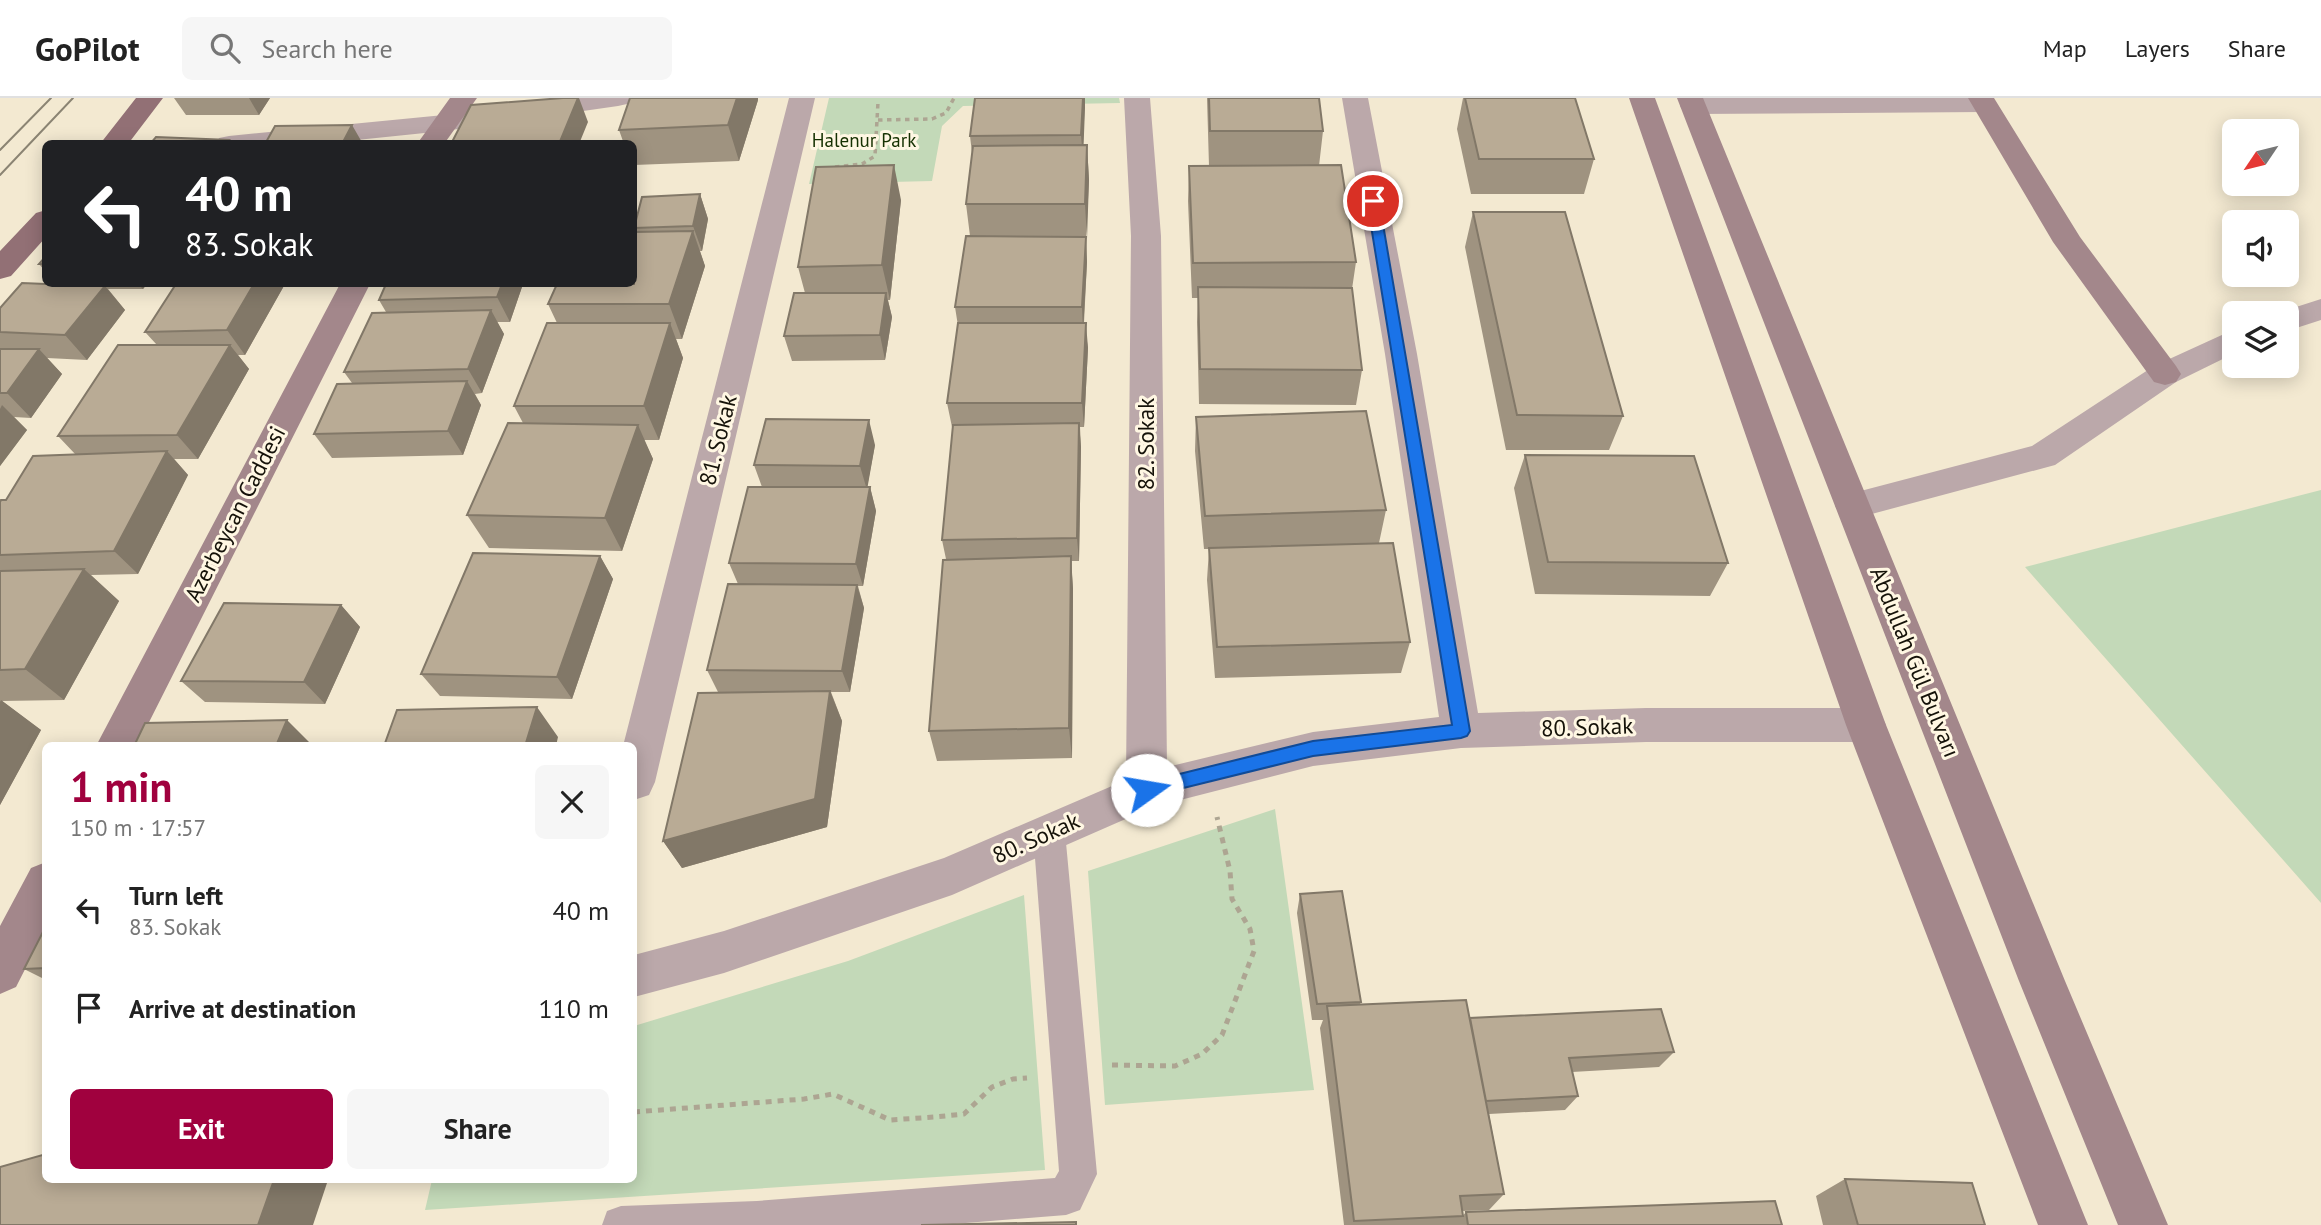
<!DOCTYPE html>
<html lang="en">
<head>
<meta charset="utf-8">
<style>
	body { margin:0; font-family:"PT Sans",sans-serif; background:#f6f6f6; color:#222; height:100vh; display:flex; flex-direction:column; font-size:26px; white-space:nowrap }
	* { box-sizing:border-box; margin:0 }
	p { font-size:23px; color:#767676 }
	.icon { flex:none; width:38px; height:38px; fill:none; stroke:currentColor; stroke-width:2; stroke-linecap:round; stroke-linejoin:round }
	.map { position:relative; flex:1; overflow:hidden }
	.side { position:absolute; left:42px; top:644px; width:595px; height:441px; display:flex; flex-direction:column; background:#fff; border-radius:10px; box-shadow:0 4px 18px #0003 }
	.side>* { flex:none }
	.guide { position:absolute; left:42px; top:42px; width:595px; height:147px; border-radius:10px; box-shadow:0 4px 18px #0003; background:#202124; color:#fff; overflow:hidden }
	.needle { width:46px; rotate:235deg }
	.buttons { position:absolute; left:2222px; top:21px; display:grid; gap:14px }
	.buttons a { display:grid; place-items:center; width:77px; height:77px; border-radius:10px; background:#fff; box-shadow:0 4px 18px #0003; font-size:35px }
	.pin { position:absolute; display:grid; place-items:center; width:60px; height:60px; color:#fff; margin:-30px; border:4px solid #fff; border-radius:50%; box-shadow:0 2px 7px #0007 }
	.me { position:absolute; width:77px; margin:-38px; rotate:77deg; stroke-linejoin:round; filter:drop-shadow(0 0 5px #0008) }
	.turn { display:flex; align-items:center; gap:24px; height:147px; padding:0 28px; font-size:32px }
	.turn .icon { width:91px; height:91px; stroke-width:2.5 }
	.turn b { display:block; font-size:49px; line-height:60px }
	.round { display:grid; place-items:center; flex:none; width:74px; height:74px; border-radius:10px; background:#f6f6f6 }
	.summary { display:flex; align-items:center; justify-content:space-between; height:119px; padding:0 28px }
	h1 { font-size:42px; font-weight:700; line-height:52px; color:#a0013e }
	.action { display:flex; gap:14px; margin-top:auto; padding:14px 28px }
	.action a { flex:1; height:80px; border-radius:10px; background:#a0013e; color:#fff; font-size:28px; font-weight:700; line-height:80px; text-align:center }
	.action a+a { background:#f6f6f6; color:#222 }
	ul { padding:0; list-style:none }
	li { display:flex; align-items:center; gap:21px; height:98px; padding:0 28px }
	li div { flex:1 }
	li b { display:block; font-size:26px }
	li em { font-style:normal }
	header { display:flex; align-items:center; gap:42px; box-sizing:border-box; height:98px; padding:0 35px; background:#fff; border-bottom:2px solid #e0e0e0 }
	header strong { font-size:33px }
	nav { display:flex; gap:38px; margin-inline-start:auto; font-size:24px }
	.search { width:490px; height:63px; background:#f6f6f6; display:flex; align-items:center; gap:18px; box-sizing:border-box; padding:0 24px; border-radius:10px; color:#767676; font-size:26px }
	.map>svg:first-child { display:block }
	.green { fill:#c3d9b8 }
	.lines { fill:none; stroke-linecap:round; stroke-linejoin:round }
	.path-far1 { stroke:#ada592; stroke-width:3.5; stroke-dasharray:4.5 4.5; stroke-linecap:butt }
	.path { stroke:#ada592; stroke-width:5; stroke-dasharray:6 6; stroke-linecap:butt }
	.lane { fill:#bba8aa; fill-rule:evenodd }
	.street { fill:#bba8aa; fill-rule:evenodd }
	.secondary { fill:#a3878b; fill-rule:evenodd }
	.primary { fill:#927075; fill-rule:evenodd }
	.tram { stroke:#8b8473; stroke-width:2 }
	.wall { fill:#9f9380 }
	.shaded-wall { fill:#827868 }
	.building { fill:#b9ab95; stroke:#827868; stroke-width:2 }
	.route { fill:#1a73e8; stroke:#114b97; stroke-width:2 }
	.labels { text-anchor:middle; stroke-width:6; stroke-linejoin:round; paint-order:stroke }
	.far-park-label { font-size:19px; fill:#153101; stroke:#fff7e3 }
	.street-label { font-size:23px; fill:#151209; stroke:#fff7e3 }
</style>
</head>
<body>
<header>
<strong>GoPilot</strong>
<div class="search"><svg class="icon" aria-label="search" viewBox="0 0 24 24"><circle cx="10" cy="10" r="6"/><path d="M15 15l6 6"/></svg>Search here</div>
<nav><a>Map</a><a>Layers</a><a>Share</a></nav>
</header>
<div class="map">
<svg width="2321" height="1127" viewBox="0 0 2321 1127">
	<rect width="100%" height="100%" fill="#f3e9d1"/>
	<path class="green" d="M829,0H1119L1120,5L963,8L942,28L932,83L809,86Z
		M2321,392V805L2025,469Z
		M1275,711L1314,992L1105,1007L1088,773Z
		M1024,797L1045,1072L425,1112L432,1082H634V928L848,863Z"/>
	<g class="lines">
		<path class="path-far1" d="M878,22L932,21L946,15L954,0
			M835,69L862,66L875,58L878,4"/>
		<path class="path" d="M1112,967L1175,968L1202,956L1222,937L1254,853L1250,831L1232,801L1230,773L1217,719
			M634,1014L804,1001L833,996L890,1022L935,1019L964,1016L992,989L1013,981L1027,980"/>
		<path class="lane" d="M1049,719L1060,724L1065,734L1097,1076L1080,1112L1066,1117L941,1127H602L607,1113L621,1108L757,1103L1055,1080L1059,1073L1033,734L1038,724Z"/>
		<path class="street" d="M562,0H631L627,6L618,8L444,33L318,46H216L219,40L229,38L444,17Z
			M789,0H815L655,684L649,697L634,702V648H623Z
			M1124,0H1150L1161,138L1167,669L1313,634L1439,619L1385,256L1342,0H1368L1417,256L1478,615L1646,610H1866L1880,615L1886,627L1880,639L1866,644H1646L1461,650L1313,668L1153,709L952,797L724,875L634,899V857L724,833L944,760L1126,682L1131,138Z
			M1693,0H1992L1997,6L1993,12L1984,14L1693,16L1684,14L1680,8L1684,2Z
			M2321,201V222L2287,233V215H2277Z
			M2235,231V255L2176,284L2055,367L1853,421L1841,417L1835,408L1841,399L1853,395L2032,348L2154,268Z"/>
		<path class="secondary" d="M450,0H477L444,46H417Z
			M1629,0H1655L1886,627L2088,1127H2038L1846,627Z
			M1677,0H1703L2065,883L2168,1127H2118L2019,883Z
			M1968,0H1994L2080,139L2176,268L2181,276L2176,284L2165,287L2154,284L2053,144Z
			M340,186H370L137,648H96Z
			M46,764V830L16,889L0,896V828L31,770Z"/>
		<path class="primary" d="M136,0H163L128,46H100Z
			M46,112V139L11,178L0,181V153L36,115Z"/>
		<path class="tram" d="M0,52L51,0
			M0,77L73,0"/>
	</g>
	<path class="wall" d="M174,0H270L259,17H186Z
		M975,0H1085L1083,47H1087L1089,82L1086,141L1087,164L1084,225L1088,250L1084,329H1080L1081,349L1079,463H1071L1073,491L1072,660L937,663L929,633L946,461L942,442L953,329H952L947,305L958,228L955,209L970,138L966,106L972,55L970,38Z
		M1207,0H1319L1323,33L1319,68L1356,164L1352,191L1362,272L1356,307L1199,306L1197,224L1198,200H1192L1188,103L1189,68H1209Z
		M1463,0H1575L1594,61L1584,96H1471L1457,31Z
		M758,2L739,63L634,67V46H624L619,32Z
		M700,96L708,121L702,153H700L705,168L682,241H676L683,260L659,342H644L653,361L622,453L489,450L467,417L523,325L514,308L557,225L548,206L634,134V129Z
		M901,102L890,202H888L892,219L885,262L792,263L784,238L805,195L798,169Z
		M1473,114L1623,318L1609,352H1506L1465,149Z
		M46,158V174L39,166Z
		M56,186H147L143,191H108L125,212L87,262L47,260L62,276L31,320L14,319L27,332L0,368V210Z
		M285,186L245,257H238L249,271L198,361H174L188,377L138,476L91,477L119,503L64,602L2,603L41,632L0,707V404L6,402L76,357L58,338L157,247L145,234Z
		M523,186L510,224H497L504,236L482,295L475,296L481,307L463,357L332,360L314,336L352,285L344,274L386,214L379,202Z
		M1196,319L1386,412L1379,445L1328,447L1410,544L1401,575L1215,580L1207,482L1209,451H1204L1195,353Z
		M875,347L867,389H870L876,413L863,488H858L864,510L850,594H831L842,623L827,729L682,770L663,743L762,594H718L707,572L738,486L729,465L762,389L754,367Z
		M1525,357L1728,465L1710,498L1535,496L1514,390Z
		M600,458L613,481L572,601L440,598L421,576Z
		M341,507L360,529L325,606L205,604L181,583Z
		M1300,796L1361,904L1360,906L1470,920L1674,954L1659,969L1572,974L1578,998L1565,1012L1489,1016L1504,1096L1489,1112L1462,1113L1463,1118L1455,1127H1344L1320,930L1323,922H1312L1297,815Z
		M46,828V882L24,871Z
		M1845,1081L1985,1127H1823L1816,1098Z
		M1466,1114L1782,1127H1455Z"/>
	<path class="shaded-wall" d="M249,0H270L259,17Z
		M578,0H579L588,24L579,46H559Z
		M737,0H758V2L739,63L728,27Z
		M1083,0H1085V10L1083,62L1081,37Z
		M352,27L363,46H342Z
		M1087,47L1089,82L1087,141L1085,106Z
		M894,67L901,102L890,202L882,167Z
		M700,96L708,121L702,153L693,128Z
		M693,133L705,168L682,241L669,206Z
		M1086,139L1087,164L1083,234L1082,209Z
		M138,186H147L143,191Z
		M254,186H285L245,257L227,232Z
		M502,186H523L510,224L497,199Z
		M105,188L125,212L87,262L65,237Z
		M886,195L892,219L885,262L880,237Z
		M491,212L504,236L482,295L468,271Z
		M670,225L683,260L659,342L644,308Z
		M1086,225L1088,250L1084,329L1082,305Z
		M230,247L249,271L198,361L177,337Z
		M39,251L62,276L31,320L7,295Z
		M467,283L481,307L463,357L448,333Z
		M2,307L27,332L0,368V311Z
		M869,322L875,347L867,392L860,368Z
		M1079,325L1081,349L1079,463L1077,440Z
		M638,327L653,361L622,453L605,420Z
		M167,353L188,377L138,476L114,453Z
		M870,389L876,413L863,488L856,466Z
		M600,458L613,481L572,601L557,579Z
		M1071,458L1073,491L1072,660L1069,630Z
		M84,471L119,503L64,602L25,571Z
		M857,487L864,510L850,594L842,573Z
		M341,507L360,529L325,606L304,584Z
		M830,593L842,623L827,729L682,770L663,743Z
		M1,602L41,632L0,707V604Z
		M537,609L558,639L556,648H525Z
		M287,622L313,648H276Z
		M274,1082H328L313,1127H258Z"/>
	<path class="building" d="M563,0H578L559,46H451L471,7Z
		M630,0H737L728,27L619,32Z
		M975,0H1083L1081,37L970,38Z
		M1209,0H1319L1323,33H1210Z
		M1465,0H1575L1594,61H1479Z
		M352,27L342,46H265L275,28Z
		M156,39L229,42L226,46H150Z
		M1087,47L1085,106H966L973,48Z
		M894,67L882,167L798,169L816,69Z
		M1341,67L1356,164L1193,165L1189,68Z
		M700,96L693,128L634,130L642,99Z
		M1473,114H1565L1623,318L1517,317Z
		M693,133L669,206H548L557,186H634V134Z
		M966,138L1086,139L1082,209H955Z
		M46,158V166H39Z
		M22,185L46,186L105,188L65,237L0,234V210Z
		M176,186H254L227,232L145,234Z
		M386,186H502L497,199L379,202Z
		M1198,189L1352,190L1362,272L1200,271Z
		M794,195H886L880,237L784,238Z
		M491,212L468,271L344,274L372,215Z
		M547,225H670L644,308H514Z
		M958,225H1086L1082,305H947Z
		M118,247H230L177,337L58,338Z
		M0,251H39L7,295H0Z
		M467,283L448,333L314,336L337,286Z
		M1366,313L1386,412L1205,418L1196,319Z
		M766,321L869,322L860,368L754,367Z
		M508,325L638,327L605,420L467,417Z
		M1079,325L1077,440L942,442L953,327Z
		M167,353L114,453L0,457V404L1,402H6L33,358Z
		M1525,357L1694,358L1728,465L1548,464Z
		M748,389H870L856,466L729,465Z
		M1393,445L1410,544L1217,549L1209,450Z
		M473,455L600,458L557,579L421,576Z
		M1071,458L1069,630L929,633L943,462Z
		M84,471L25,571L0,572V473Z
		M728,486L857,487L842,573L707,572Z
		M224,505L341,507L304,584L181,583Z
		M830,593L815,701L663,743L698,595Z
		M537,609L525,648H384L397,612Z
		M287,622L276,648H134L145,625Z
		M1342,793L1361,904L1317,906L1300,796Z
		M46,828V870L24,871Z
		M1466,902L1504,1096L1460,1098L1463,1118L1354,1123L1327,908Z
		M1661,911L1674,954L1569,960L1578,998L1486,1003L1470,920Z
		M46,1056V1082H274L258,1127H0V1069Z
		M1845,1081L1972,1085L1985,1127H1858Z
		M1775,1103L1782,1127H1468L1466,1114Z
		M1076,1124V1127H921Z"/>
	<path class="route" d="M1373,99L1379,103L1470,633L1467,638L1461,640L1313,658L1147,699L1141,697L1138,692L1141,686L1147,684L1313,643L1452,627L1367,103Z"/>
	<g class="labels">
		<g class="far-park-label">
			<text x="864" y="49">Halenur Park</text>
		</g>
		<g class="street-label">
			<text transform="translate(718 342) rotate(-76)" y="8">81. Sokak</text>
			<text transform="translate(1146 346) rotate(-90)" y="8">82. Sokak</text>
			<text transform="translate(235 416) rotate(-63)" y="8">Azerbeycan Caddesi</text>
			<text transform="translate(1915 564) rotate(68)" y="8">Abdullah Gül Bulvarı</text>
			<text transform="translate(1587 629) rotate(-2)" y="8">80. Sokak</text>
			<text transform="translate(1036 740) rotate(-24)" y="8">80. Sokak</text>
		</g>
	</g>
</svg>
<div class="buttons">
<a><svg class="needle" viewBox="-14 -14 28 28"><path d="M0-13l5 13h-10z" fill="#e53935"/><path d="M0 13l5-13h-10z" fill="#767676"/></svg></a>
<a><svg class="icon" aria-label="sound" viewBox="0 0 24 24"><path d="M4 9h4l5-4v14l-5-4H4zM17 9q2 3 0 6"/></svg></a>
<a><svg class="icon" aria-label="layers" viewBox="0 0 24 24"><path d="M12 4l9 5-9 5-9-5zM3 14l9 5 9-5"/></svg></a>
</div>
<div class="pin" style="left:1373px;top:103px;background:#d93025"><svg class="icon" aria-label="arrive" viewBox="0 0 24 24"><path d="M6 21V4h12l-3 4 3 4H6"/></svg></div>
<svg class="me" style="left:1147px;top:692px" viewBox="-20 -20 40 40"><circle r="19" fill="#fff"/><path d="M0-13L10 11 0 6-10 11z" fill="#1a73e8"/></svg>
<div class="guide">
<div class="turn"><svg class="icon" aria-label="left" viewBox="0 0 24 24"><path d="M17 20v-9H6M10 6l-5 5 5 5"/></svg><div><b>40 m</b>83. Sokak</div></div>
</div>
<section class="side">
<div class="summary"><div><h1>1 min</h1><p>150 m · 17:57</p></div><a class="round"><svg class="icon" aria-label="close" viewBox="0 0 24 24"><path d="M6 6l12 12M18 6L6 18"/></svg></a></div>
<ul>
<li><svg class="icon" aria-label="left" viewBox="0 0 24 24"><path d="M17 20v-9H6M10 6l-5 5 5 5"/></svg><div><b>Turn left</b><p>83. Sokak</p></div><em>40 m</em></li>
<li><svg class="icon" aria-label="arrive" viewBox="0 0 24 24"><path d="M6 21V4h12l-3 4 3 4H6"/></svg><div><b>Arrive at destination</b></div><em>110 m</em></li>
</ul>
<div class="action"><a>Exit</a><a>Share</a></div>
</section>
</div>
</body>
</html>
